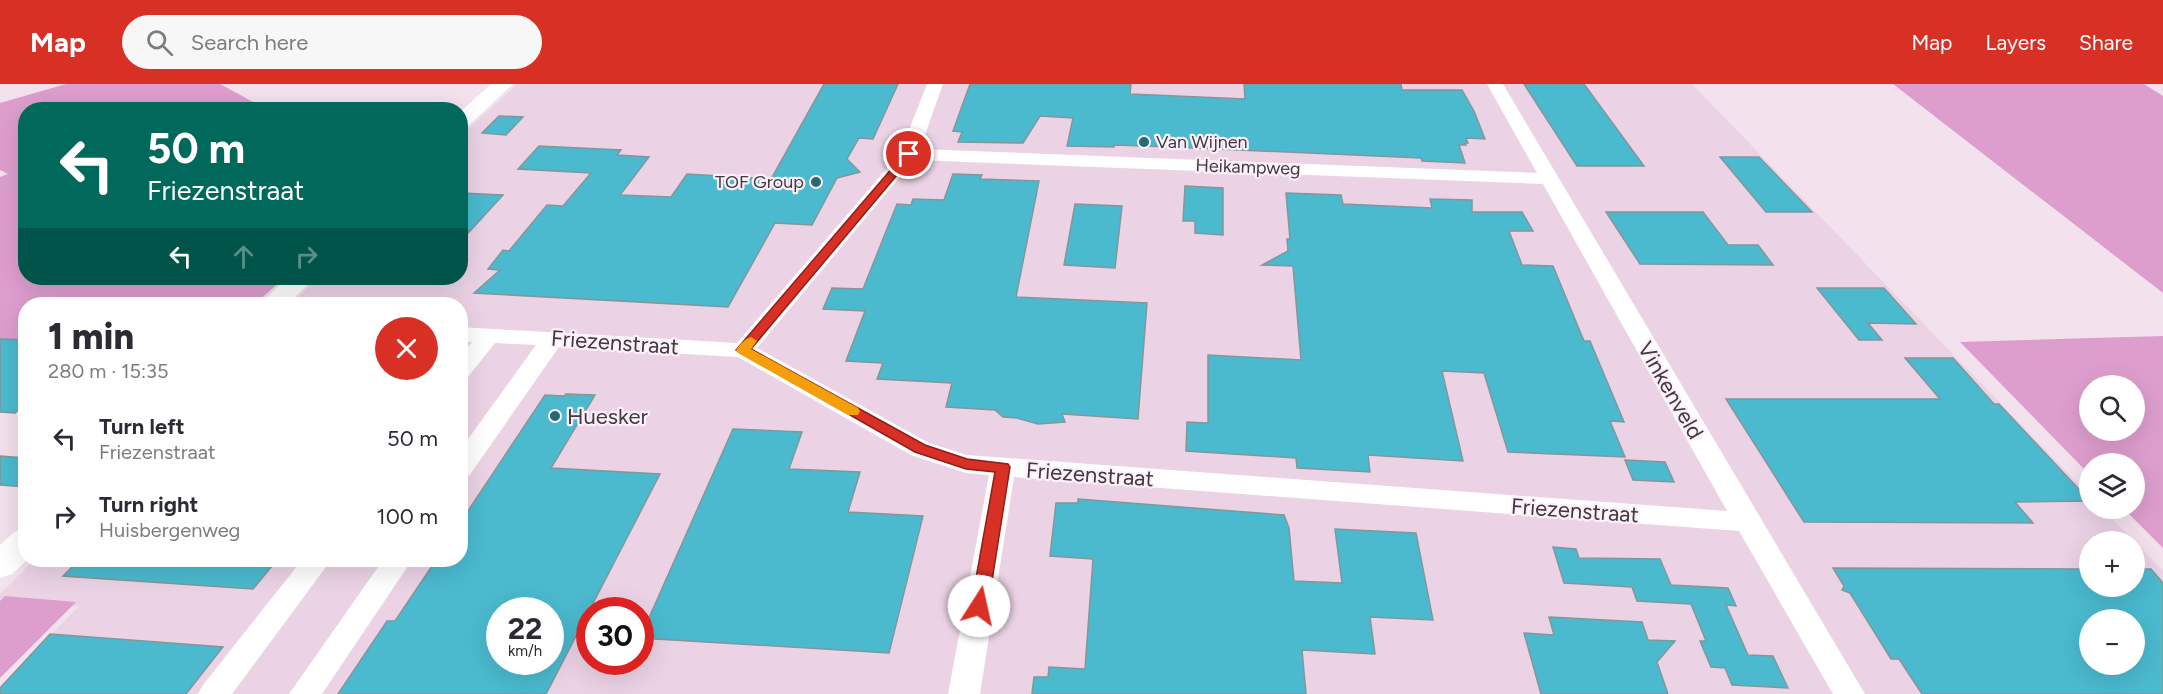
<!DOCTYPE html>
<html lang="en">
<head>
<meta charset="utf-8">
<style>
	body { margin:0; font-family:Figtree,sans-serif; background:#f7f7f7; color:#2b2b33; height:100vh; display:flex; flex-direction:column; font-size:22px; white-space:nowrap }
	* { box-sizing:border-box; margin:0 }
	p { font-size:20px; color:#7c7c81 }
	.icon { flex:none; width:33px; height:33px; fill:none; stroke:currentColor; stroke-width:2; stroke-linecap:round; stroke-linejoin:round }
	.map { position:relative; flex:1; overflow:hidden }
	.sheet { position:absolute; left:18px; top:213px; width:450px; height:270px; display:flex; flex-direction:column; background:#fff; border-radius:24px; box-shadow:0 6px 24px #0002 }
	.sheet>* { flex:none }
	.banner { position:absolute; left:18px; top:18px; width:450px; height:183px; border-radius:24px; box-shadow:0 6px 24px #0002; background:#00695c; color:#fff; overflow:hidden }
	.fabs { position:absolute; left:2079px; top:291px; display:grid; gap:12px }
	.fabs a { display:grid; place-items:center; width:66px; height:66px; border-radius:50%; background:#fff; box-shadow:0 6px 24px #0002; font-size:30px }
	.speed { position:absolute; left:486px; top:513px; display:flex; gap:12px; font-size:30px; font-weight:700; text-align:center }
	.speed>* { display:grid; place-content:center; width:78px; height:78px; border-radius:50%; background:#fff; box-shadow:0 6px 24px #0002; line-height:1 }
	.speed small { font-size:15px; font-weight:400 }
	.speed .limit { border:9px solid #d22; background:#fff; color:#111 }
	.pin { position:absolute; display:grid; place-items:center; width:51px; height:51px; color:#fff; margin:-26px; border:3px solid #fff; border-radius:50%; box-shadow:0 2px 6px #0007 }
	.me { position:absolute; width:66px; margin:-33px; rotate:10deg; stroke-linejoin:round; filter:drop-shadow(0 0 4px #0008) }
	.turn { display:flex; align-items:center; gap:21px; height:126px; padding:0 30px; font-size:27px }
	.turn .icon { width:78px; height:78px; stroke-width:2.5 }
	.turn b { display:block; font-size:42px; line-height:51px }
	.lanes { display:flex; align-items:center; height:57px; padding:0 30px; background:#0003; justify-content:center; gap:30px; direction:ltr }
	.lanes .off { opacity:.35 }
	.round { display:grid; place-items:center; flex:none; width:63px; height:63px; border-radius:32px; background:#f7f7f7 }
	.overview { display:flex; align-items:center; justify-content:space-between; height:102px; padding:0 30px }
	h1 { font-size:36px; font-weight:800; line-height:45px }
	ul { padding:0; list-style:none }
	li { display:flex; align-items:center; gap:18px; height:78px; padding:0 30px }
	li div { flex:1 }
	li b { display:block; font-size:22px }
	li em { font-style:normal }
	header { display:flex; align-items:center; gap:36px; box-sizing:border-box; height:84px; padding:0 30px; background:#d93025; color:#fff }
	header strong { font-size:28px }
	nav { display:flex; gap:33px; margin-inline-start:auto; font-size:21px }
	.search { width:420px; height:54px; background:#f7f7f7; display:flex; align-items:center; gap:15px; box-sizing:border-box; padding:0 21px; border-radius:33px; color:#7c7c81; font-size:22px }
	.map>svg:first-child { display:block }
	.built { fill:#ebd3e5; fill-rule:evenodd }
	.green { fill:#dd9ece; fill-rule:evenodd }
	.building { fill:#4bbacf; stroke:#81979b; stroke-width:1.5; fill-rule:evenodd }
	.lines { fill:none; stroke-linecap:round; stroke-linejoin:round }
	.minor { fill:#fff; fill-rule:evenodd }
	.tertiary { fill:#fff; fill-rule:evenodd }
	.route { fill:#d93025; stroke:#8d1f18; stroke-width:1.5 }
	.slow { fill:#f59e0b }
	.poi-dot { fill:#226a77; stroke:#fef0fa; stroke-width:2 }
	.labels { text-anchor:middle; stroke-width:4.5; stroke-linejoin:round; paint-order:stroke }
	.far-poi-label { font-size:18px; fill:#40393e; stroke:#fef0fa; text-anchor:start }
	.far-street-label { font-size:18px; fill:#40393e; stroke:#fef0fa }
	.street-label { font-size:22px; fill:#40393e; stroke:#fef0fa }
	.poi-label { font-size:22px; fill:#40393e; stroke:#fef0fa; text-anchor:start }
</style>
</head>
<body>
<header>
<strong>Map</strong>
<div class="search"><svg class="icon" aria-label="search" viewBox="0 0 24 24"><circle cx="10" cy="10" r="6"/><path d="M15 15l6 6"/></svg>Search here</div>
<nav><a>Map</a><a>Layers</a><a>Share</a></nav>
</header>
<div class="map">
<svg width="2163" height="610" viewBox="0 0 2163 610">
	<rect width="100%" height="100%" fill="#f3e1ee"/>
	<path class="built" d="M517,0H1692L2089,411L2090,424L2103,425L2163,487V610H0V602L79,522L0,534V510L34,476H460V220H291L318,194H460L461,52ZM2090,458H2134V502H2090ZM500,526H550V578H500ZM590,526H640V578H590ZM2090,536H2134V580H2090Z"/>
	<path class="green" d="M66,0H220L266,25L26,26V194H284L255,220H26L25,259L0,280V93L8,90L0,86V19Z
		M1893,0H2144L2163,12V209Z
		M2163,252V464L2124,425L2134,424V380H2090L2089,390L1960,258ZM2090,302H2134V346H2090Z
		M5,512L76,518L0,594V517Z"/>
	<path class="building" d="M824,0H898L873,55L859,54L847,75L860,88L837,94L812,141L775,139L728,223L474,209L500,186L488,185L503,166L509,167L547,121L563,122L591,89L518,85L539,62L621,66L617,71L649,73L620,111L671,113L687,90L771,95Z
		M970,0H1131L1130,10L1245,15L1244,0H1401L1402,6H1462L1474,27L1485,55L1466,54L1468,59H1465L1466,61H1459L1465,79L1422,77L1421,74L1172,63L1114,61V63L1067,62L1073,34L1040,32L1023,59L958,58L962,48L953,47Z
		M1524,0H1584L1644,82H1577Z
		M499,32L523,33L506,51L482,49Z
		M1720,73H1759L1812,128H1766Z
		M953,90L982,91L980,95L1039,97L1016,213L1147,219L1138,335L1062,330L1065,338L1038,340L1017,334L1003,333L995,326L946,323L952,299L877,295L883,279L846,277L865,227L823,225L832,204L863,205L897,120L911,121L913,115L944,116Z
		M1185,102L1223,104V151L1195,149V137H1183Z
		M460,109L503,111L460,158Z
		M1286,109L1341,111L1343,120L1432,124L1430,115L1472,116V128H1522L1533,147H1509L1522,181L1553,182L1584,257H1590L1624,338L1610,337L1625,373L1508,368L1484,289L1442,287L1463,377L1368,371L1370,388L1297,384L1296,374L1186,367L1187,338L1208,339V271L1301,276L1293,182L1262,181L1288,167L1287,155H1290Z
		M1075,120L1122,122L1115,184L1064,181Z
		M1606,128H1703L1728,161H1758L1773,181L1640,180Z
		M1817,204H1884L1916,240L1868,239L1882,256H1859Z
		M0,255L26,256V320L15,329L0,328Z
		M1905,274H1953L1994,320H1999L2090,417L2015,418L2033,439L1804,438L1726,315H1940Z
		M566,310L595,311L551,384L660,390L546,610H338L387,537H395L436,476H460V439L545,311L564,312ZM500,526H550V578H500Z
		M733,345L802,348L789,385L860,388L848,428L923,432L889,569L640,554Z
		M0,372L26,374V403L0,401Z
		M1625,376L1665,378L1674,398L1633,396Z
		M1078,415L1284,431L1289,444L1294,497L1342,499L1335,445L1416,449L1433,536L1370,533L1375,570L1302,566L1306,610H1032L1034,593H1048L1049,583L1085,585L1093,475L1050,472L1056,419H1078Z
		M1553,463L1576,465L1579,474L1660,475L1671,501L1728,504L1736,522L1726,521L1748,571L1773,572L1788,604L1732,601L1725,584L1711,583L1700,557H1706L1691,520L1637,517L1632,503L1564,499Z
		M79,476H277L253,505L63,492Z
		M1833,484L2090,485V502H2134V485H2151L2163,499V610H1922L1899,575H1891L1850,509L1842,506L1844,502ZM2090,536H2134V580H2090Z
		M1549,533L1642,538L1648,556L1675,557L1657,578L1668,610H1541L1524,549L1554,551Z
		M50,550L223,563L186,610H0V604Z"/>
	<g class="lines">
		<path class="minor" d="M927,0H943L920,65L1537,89L1487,0H1503L1865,610H1833L1739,447L1014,393L980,610H948L989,391L966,389L911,371L738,273L559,263L469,392L460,395V366L536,261L495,259L468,293L460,295V272L472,258L460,257V243L737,259L900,69ZM914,76L1543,100L1727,427L967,371L929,359L757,264Z
			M302,476H331L232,610H198L203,601Z
			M383,476H412L322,610H289Z"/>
		<path class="tertiary" d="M491,0H513L467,43L460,45V28Z
			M287,194H314L288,220H260Z
			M26,445L27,476L12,490L0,494V461L14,448Z"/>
	</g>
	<path class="route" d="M909,67L913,68V72L751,265L925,361L967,375L1008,380L1010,383L988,522L985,526L979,528L973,526L971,522L995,388L966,385L915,368L736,266L906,68Z"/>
	<path class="slow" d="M751,253L757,257L751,265L858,324L860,327L858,331H848L738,269L736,266C740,261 744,255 751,253Z"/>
	<g class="poi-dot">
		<circle cx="1144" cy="58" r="6"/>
		<circle cx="816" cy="98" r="6"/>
		<circle cx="555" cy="332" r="6"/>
	</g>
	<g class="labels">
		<g class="far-poi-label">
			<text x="1156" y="64">Van Wijnen</text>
			<text x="804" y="104" text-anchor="end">TOF Group</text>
		</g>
		<g class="far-street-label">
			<text transform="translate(1248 83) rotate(2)" y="6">Heikampweg</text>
		</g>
		<g class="street-label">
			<text transform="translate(615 258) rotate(4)" y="8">Friezenstraat</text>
			<text transform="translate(1671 306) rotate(60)" y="8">Vinkenveld</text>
			<text transform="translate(1090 390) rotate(4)" y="8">Friezenstraat</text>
			<text transform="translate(1575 426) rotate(4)" y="8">Friezenstraat</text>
		</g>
		<g class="poi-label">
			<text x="567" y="340">Huesker</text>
		</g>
	</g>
</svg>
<div class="fabs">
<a><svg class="icon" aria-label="search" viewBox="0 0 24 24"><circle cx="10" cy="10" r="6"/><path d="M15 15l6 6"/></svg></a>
<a><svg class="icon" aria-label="layers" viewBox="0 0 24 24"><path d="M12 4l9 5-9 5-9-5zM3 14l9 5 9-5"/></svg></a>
<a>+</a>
<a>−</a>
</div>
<div class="speed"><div>22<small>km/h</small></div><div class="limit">30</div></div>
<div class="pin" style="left:909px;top:70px;background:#d93025"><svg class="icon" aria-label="arrive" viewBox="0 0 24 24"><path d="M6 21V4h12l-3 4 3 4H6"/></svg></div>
<svg class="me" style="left:979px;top:522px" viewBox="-20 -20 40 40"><circle r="19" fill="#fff"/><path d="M0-13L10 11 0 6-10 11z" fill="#d93025"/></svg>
<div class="banner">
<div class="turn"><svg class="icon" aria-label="left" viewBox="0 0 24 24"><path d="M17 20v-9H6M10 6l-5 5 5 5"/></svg><div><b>50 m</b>Friezenstraat</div></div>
<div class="lanes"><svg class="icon" aria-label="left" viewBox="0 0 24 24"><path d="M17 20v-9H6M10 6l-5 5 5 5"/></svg><svg class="icon off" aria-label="ahead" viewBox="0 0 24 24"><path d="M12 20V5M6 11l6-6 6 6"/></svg><svg class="icon off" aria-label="right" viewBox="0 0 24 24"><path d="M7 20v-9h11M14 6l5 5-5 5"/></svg></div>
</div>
<section class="sheet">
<div class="overview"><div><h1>1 min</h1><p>280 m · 15:35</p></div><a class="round" style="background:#d93025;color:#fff"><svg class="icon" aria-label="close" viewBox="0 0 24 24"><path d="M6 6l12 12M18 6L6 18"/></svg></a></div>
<ul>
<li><svg class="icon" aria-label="left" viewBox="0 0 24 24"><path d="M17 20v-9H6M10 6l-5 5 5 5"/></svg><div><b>Turn left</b><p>Friezenstraat</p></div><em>50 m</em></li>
<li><svg class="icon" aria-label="right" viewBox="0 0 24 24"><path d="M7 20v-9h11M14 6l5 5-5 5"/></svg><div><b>Turn right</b><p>Huisbergenweg</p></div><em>100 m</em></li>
</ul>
</section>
</div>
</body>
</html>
